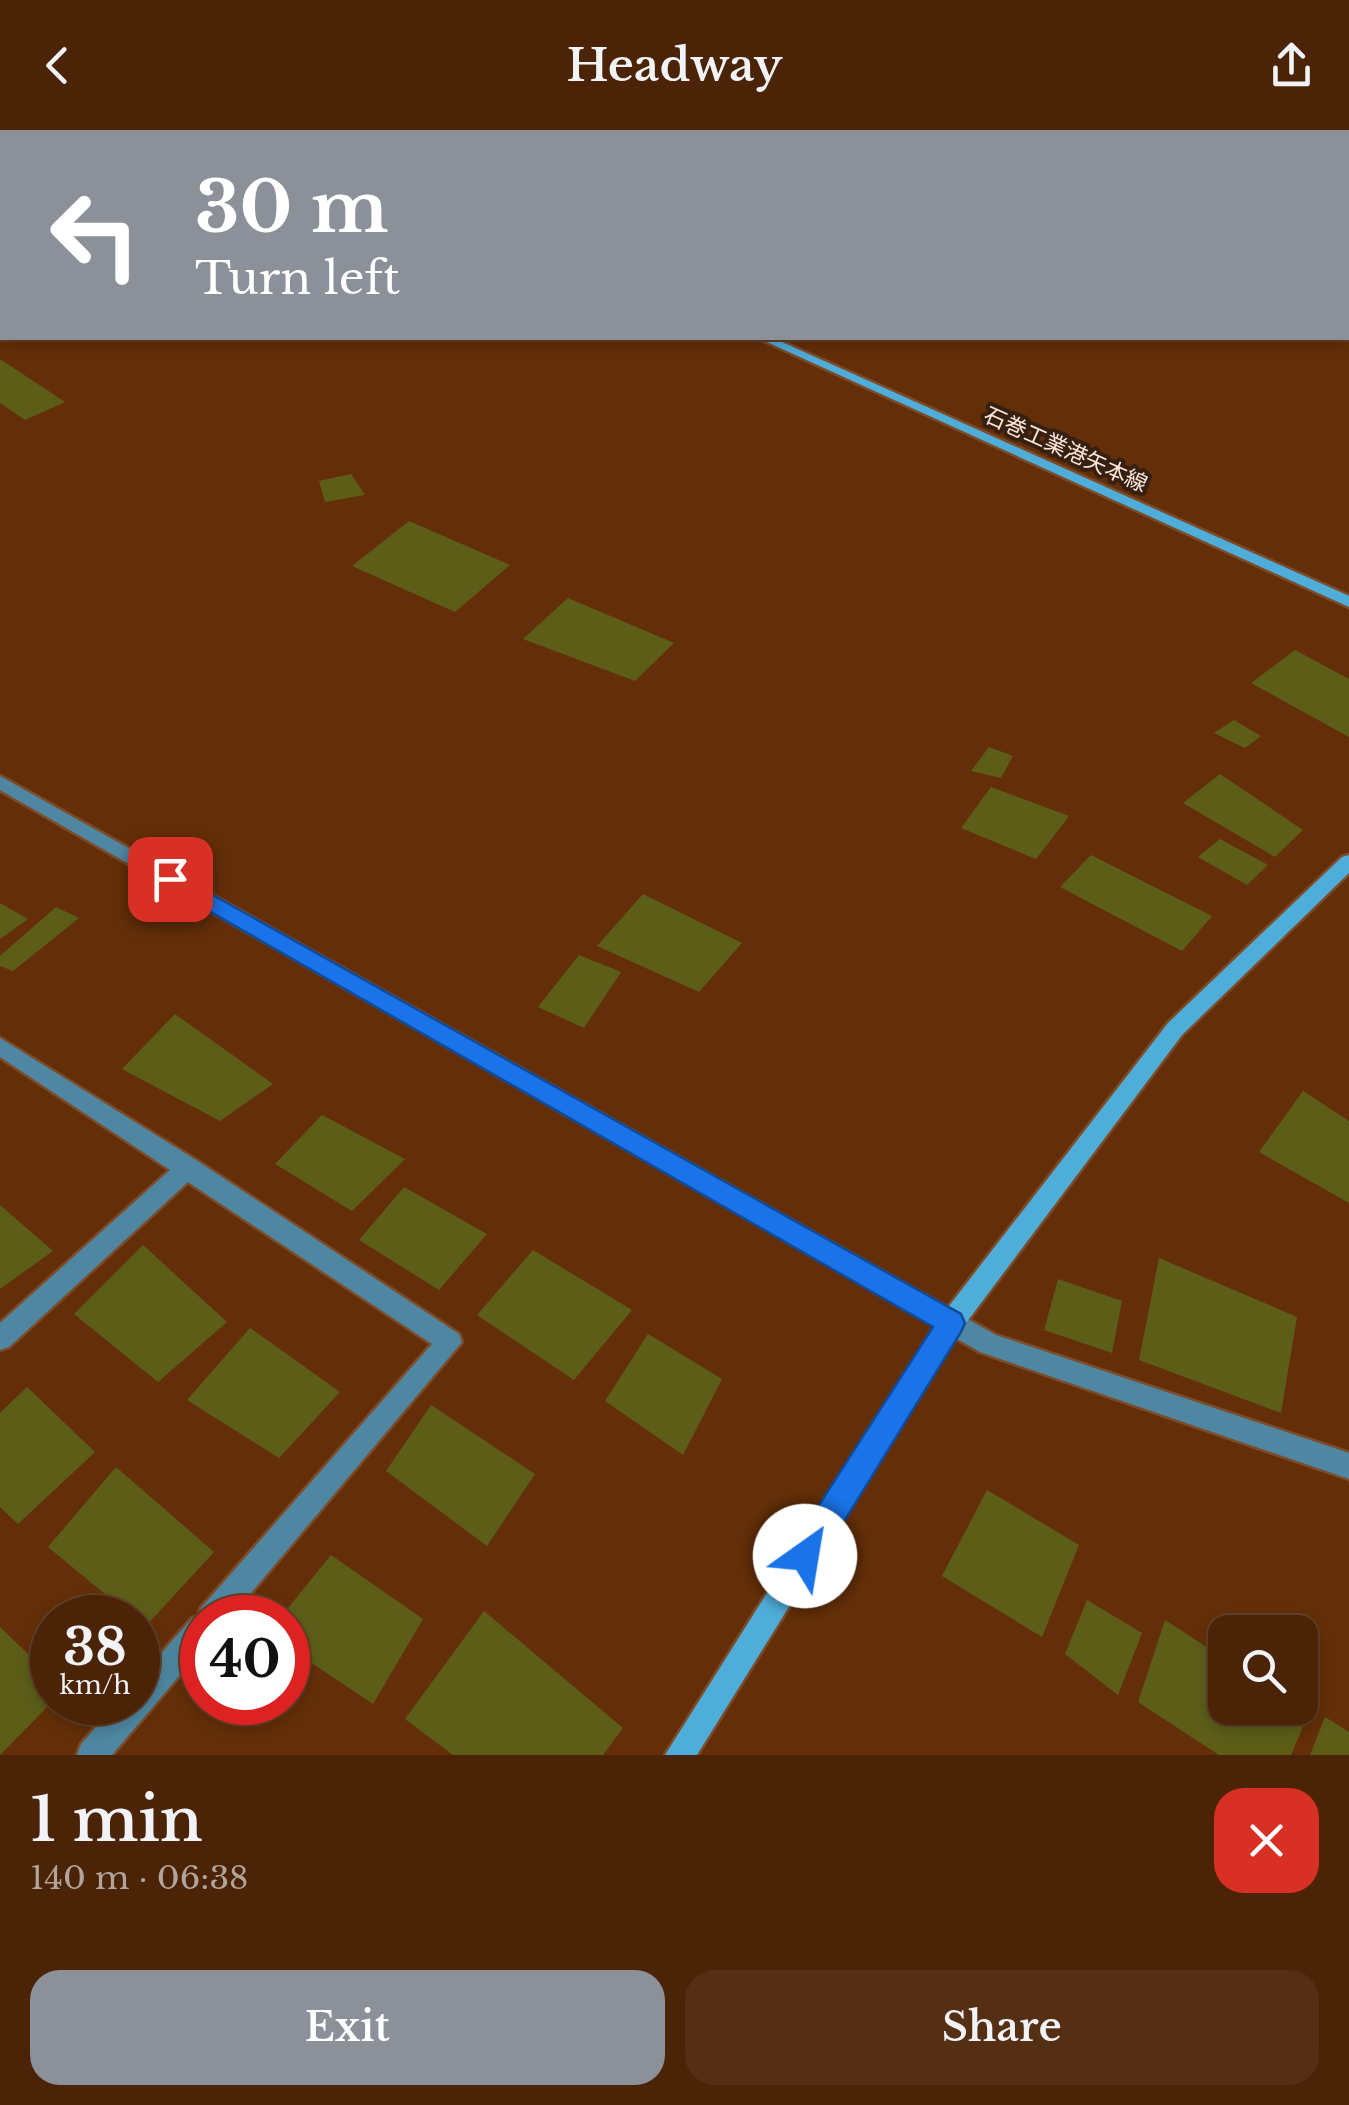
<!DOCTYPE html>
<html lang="en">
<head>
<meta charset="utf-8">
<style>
	body { margin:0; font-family:"Libre Baskerville","Noto Sans JP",serif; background:#552f14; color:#f1f3f6; height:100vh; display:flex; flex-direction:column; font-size:38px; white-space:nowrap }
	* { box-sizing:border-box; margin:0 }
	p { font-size:32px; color:#b2a49b }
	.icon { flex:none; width:55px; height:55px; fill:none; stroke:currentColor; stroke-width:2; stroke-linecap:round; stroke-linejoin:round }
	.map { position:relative; height:1625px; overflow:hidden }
	.details { display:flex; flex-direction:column; background:#4b2306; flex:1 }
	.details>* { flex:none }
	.guide { position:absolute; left:0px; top:0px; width:1350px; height:210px; box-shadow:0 5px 15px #0003,0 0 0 2px #624028; background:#8c9099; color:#fff; overflow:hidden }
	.tools { position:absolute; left:1208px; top:1485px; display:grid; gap:20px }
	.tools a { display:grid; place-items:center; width:110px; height:110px; border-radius:20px; background:#4b2306; box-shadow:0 5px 15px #0003,0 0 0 2px #624028; font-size:50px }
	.speed { position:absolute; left:30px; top:1465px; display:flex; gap:20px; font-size:50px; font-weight:700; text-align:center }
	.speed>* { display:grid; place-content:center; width:130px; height:130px; border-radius:50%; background:#4b2306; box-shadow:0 5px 15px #0003,0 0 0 2px #624028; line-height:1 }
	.speed small { font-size:25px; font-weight:400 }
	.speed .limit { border:15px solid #d22; background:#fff; color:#111 }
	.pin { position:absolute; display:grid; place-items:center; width:85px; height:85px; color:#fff; margin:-42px; border-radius:20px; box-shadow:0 5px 15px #0006 }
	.me { position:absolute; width:110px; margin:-55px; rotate:32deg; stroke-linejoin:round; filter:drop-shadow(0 0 8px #0008) }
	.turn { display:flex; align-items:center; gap:35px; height:210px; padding:0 30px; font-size:45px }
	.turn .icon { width:130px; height:130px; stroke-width:2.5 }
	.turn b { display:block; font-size:70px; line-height:85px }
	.round { display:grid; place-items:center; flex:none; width:105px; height:105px; border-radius:30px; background:#552f14 }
	.overview { display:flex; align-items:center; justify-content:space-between; height:170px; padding:0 30px }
	h1 { font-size:60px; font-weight:600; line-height:75px }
	.primary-button { display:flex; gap:20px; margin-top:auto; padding:20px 30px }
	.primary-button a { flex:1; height:115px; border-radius:30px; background:#8c9099; color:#fff; font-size:40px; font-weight:600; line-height:115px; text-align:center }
	.primary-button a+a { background:#552f14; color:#f1f3f6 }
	header { display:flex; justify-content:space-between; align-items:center; height:130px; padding:0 30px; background:#4b2306; font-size:45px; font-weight:600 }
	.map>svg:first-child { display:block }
	.building { fill:#5c5e18 }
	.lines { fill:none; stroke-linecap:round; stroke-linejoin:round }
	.street-casing { stroke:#7c4c2a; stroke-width:5 }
	.secondary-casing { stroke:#7c4c2a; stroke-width:5 }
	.path { stroke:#9d7458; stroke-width:4; stroke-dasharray:1 5; stroke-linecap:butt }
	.street { fill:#4f87a2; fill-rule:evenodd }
	.secondary { fill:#4fadd9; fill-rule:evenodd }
	.route { fill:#1a73e8; stroke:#114b97; stroke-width:2.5 }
	.labels { text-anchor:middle; stroke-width:8; stroke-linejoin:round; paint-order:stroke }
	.far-street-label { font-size:22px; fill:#fae6db; stroke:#382011 }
</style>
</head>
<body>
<header><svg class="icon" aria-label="back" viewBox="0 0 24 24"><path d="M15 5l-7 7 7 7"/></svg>Headway<svg class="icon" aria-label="share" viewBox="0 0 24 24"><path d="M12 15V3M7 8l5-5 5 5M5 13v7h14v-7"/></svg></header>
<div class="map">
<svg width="1349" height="1625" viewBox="0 0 1349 1625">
	<rect width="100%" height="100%" fill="#642f08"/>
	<path class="building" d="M0,229L65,272L25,290L0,273Z
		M351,344L365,365L325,372L319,351Z
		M409,391L510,435L455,482L352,436Z
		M568,468L674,513L635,551L523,509Z
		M1295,520L1349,549V607L1251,553Z
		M1234,590L1261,606L1245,618L1214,603Z
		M989,617L1013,626L1001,648L971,641Z
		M1220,644L1303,700L1275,727L1183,673Z
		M991,657L1069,686L1036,729L961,698Z
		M1220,709L1268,735L1247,755L1198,727Z
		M1091,725L1212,786L1182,821L1060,757Z
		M643,764L742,813L699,862L597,816Z
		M0,773L28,789L0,809Z
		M56,777L79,788L13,841L0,836V826Z
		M579,825L621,842L584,898L538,877Z
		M175,884L273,954L220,991L122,939Z
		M1303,961L1349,991V1073L1259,1022Z
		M322,985L405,1029L352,1081L275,1034Z
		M404,1057L487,1104L439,1160L359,1110Z
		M0,1075L53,1121L0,1159Z
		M143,1115L227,1192L158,1252L74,1184Z
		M533,1120L632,1180L574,1250L477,1185Z
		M1159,1128L1297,1187L1281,1283L1139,1230Z
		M1058,1149L1122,1171L1112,1223L1044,1200Z
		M250,1198L340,1262L279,1328L187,1270Z
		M648,1204L722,1249L683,1325L605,1271Z
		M27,1257L95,1322L18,1394L0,1377V1283Z
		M431,1275L535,1344L487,1416L386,1341Z
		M116,1337L214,1422L145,1497L48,1417Z
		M987,1360L1079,1415L1042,1507L942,1446Z
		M331,1425L423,1489L373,1574L288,1517V1488H280Z
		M1087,1470L1142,1503L1118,1565L1065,1524Z
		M484,1481L623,1598L603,1625H453L405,1589Z
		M1165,1490L1225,1529V1578H1297L1308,1585L1291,1625H1219L1138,1572Z
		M0,1497L52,1547V1572L0,1625Z
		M1325,1587L1349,1602V1625H1310Z"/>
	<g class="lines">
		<defs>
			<path id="street" d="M1278,0H1298L1299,2H1281Z
				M1348,13H1349V19H1348Z
				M0,191H2V199H0Z
				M0,646L996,1205L1349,1323V1349L980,1222L0,660Z
				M0,908L196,1030L459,1204L462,1212L230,1488H202V1519L112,1625H77L81,1614L118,1572H138V1550L192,1488L198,1486L201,1478L432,1214L188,1052L9,1217L0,1220V1193L170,1040L0,927Z"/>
			<path id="secondary" d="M319,0H333L334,2H321Z
				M758,208H773L1349,466V477Z
				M1349,725V743L1182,905L960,1201L697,1625H665L942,1185L1168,893L1342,727Z"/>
		</defs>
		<use href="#street" class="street-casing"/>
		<use href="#secondary" class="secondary-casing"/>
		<path class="path" d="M399,0L405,2"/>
		<use href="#street" class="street"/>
		<use href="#secondary" class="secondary"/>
	</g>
	<path class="route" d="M170,741L961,1184L965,1193L961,1202L816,1437L805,1441L794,1437L790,1426L794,1414L933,1197L162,754L159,749Z"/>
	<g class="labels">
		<g class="far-street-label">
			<text transform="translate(1066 319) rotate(24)" y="8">石巻工業港矢本線</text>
		</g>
	</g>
</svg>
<div class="tools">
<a><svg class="icon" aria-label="search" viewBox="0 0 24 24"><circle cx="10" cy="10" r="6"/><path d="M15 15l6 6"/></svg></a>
</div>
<div class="speed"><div>38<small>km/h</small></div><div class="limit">40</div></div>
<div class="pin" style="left:170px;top:749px;background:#d93025"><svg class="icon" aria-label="arrive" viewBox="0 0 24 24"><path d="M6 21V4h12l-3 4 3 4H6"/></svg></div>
<svg class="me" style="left:805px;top:1426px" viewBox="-20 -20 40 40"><circle r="19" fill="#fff"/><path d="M0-13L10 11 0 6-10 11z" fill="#1a73e8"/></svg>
<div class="guide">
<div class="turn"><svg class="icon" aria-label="left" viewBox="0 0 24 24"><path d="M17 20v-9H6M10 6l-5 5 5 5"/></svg><div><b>30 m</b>Turn left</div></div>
</div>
</div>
<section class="details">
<div class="overview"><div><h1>1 min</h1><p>140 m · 06:38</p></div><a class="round" style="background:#d93025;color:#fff"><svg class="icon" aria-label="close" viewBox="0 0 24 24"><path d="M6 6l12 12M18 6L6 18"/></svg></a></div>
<div class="primary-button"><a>Exit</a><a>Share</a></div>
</section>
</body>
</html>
